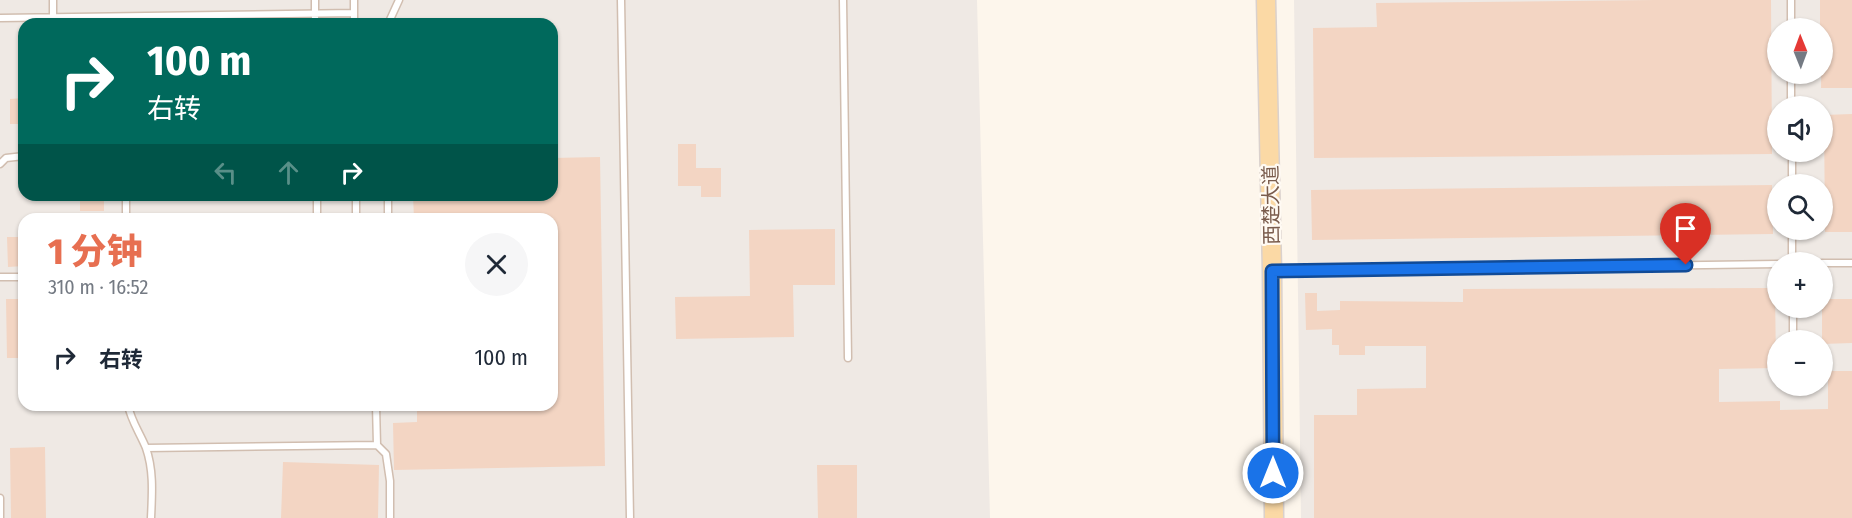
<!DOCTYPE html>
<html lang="zh">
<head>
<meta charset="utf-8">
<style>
	body { margin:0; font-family:"Fira Sans Condensed","Noto Sans SC",sans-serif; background:#f6f6f7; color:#1f2937; height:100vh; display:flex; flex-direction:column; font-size:22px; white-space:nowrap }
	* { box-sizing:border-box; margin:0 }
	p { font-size:20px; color:#747a83 }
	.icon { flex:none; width:33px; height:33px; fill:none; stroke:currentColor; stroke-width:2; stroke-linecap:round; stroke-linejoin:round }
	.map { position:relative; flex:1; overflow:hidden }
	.details { position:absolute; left:18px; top:213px; width:540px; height:198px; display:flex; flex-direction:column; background:#fff; border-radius:18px; box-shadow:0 2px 4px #0004 }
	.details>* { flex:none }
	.top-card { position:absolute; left:18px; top:18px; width:540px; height:183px; border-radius:18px; box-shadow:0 2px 4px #0004; background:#00695c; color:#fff; overflow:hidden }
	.needle { width:39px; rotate:359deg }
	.buttons { position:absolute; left:1767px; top:18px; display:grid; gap:12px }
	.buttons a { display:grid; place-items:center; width:66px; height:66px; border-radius:50%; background:#fff; box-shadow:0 2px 4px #0004; font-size:30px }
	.pin { position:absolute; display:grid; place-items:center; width:51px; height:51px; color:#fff; margin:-62px -26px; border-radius:50% 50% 50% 0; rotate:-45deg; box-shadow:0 0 6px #0007 }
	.pin .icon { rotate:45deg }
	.me { position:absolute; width:66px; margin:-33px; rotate:0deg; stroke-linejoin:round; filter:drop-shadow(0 0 4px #0008) }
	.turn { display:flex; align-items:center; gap:21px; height:126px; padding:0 30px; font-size:27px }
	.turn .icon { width:78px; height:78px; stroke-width:2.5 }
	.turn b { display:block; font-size:42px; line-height:51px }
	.lanes { display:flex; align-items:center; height:57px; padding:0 30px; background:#0003; justify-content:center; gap:30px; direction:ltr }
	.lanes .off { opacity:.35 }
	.round { display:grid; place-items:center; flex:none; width:63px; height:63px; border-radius:32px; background:#f6f6f7 }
	.overview { display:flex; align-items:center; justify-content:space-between; height:102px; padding:0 30px }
	h1 { font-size:36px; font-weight:800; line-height:45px; color:#e76f51 }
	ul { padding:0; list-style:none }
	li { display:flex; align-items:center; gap:18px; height:84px; padding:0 30px }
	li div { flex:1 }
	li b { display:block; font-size:22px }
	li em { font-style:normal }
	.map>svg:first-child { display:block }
	.industrial { fill:#efe9e4; fill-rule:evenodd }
	.building { fill:#f3d5c3 }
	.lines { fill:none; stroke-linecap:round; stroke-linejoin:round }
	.service-casing { stroke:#d1beb0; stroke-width:9 }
	.primary-casing { stroke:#dad1cd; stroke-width:21 }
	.service { stroke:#fff; stroke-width:6 }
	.primary { stroke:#fbd9a5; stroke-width:18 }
	.route-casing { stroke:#114b97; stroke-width:15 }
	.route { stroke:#1a73e8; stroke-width:10 }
	.labels { text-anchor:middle; stroke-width:4.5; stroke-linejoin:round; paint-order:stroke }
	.street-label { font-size:20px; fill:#7a5c4d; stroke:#fffaf3 }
</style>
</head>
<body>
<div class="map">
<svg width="1852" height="518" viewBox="0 0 1852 518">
	<rect width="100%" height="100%" fill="#fdf6ec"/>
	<path class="industrial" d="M0,0H977L990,518H0ZM24,24H552V195H24ZM24,219H552V405H24Z
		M1294,0H1852V518H1301ZM1778,28H1822V74H1778ZM1778,106H1822V152H1778ZM1778,184H1822V230H1778ZM1778,262H1822V308H1778ZM1778,340H1822V386H1778Z"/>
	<path class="building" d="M1654,0H1771L1772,154L1314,158L1313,28L1377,27L1376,3Z
		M1820,0H1852V88H1821L1822,28H1820Z
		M24,98V124H10V99Z
		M1852,114V232H1825L1824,115Z
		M678,144H696V168H721V197H701V186H678Z
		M600,157L605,466L394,470L393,423L417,422V405H552V219H414L413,195H552V158Z
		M1772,185L1773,234L1312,240L1311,190Z
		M80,195H104V211H80Z
		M835,229V285H793L794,337L676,339L675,297L750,296L749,230Z
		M7,237H24V266L8,267Z
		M1775,288L1776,368L1719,369V402L1780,401V410L1828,409V371H1852V518H1314V415H1357V389L1426,388V346H1365V355H1339V345H1332V329L1306,330L1305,293H1317V311L1340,310V301L1463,302V289Z
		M6,299H24V358H7Z
		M1822,299H1852V343L1822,344Z
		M45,447L46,518H11L10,448Z
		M283,462L379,465L378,518H281Z
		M817,465H857V518H818Z"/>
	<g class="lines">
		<defs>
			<path id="service" d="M53,0V17
				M315,0V24
				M354,0V24
				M621,0L630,518
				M843,0L848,358
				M1791,0V28
				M0,18L354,13
				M388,24L399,0
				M1791,74V106
				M1792,152V184
				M0,164L6,158L24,156
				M317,195V219
				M356,195V219
				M388,195V219
				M126,219V195
				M1792,230V262
				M1822,263H1852
				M1273,271L1778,264
				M0,277H24
				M1793,308V340
				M1793,386V388
				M128,405C131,421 140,433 146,448C154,471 152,495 151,518
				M376,405L377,445
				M146,448L377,445L386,454L390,481V518
				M0,498V518"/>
			<path id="primary" d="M1266,0L1272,271L1274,518"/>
		</defs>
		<use href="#service" class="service-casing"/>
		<use href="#primary" class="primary-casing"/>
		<use href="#service" class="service"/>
		<use href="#primary" class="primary"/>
	</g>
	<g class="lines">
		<defs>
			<path id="route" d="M1273,473L1272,271L1686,265"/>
		</defs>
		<use href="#route" class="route-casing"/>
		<use href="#route" class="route"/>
	</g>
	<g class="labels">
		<g class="street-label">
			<text transform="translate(1271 205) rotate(-91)" y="7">西楚大道</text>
		</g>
	</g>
</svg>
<div class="buttons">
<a><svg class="needle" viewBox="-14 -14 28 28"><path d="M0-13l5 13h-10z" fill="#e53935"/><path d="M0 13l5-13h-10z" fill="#747a83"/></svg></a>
<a><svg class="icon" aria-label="sound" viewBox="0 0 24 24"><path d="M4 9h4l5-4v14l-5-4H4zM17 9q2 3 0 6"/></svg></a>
<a><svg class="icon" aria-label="search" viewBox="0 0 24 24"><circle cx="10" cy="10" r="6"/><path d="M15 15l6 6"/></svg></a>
<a>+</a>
<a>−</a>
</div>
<div class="pin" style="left:1686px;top:265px;background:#d93025"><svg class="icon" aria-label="arrive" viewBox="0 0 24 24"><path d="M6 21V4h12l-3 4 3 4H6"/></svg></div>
<svg class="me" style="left:1273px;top:473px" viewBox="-20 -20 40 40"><circle r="17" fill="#1a73e8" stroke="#fff" stroke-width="3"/><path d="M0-11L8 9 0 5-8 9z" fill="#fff"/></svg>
<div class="top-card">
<div class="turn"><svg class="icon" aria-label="right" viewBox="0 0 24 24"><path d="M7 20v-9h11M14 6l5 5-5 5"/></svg><div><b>100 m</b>右转</div></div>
<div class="lanes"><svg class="icon off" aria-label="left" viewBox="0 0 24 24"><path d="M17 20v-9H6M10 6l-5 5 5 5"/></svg><svg class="icon off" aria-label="ahead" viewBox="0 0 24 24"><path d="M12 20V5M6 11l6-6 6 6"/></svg><svg class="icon" aria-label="right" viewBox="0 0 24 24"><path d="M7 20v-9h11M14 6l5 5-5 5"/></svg></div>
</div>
<section class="details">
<div class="overview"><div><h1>1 分钟</h1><p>310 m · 16:52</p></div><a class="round"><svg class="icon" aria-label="close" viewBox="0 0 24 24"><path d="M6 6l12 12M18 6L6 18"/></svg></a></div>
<ul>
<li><svg class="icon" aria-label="right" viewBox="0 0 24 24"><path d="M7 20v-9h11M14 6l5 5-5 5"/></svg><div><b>右转</b></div><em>100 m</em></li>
</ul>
</section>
</div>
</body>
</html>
